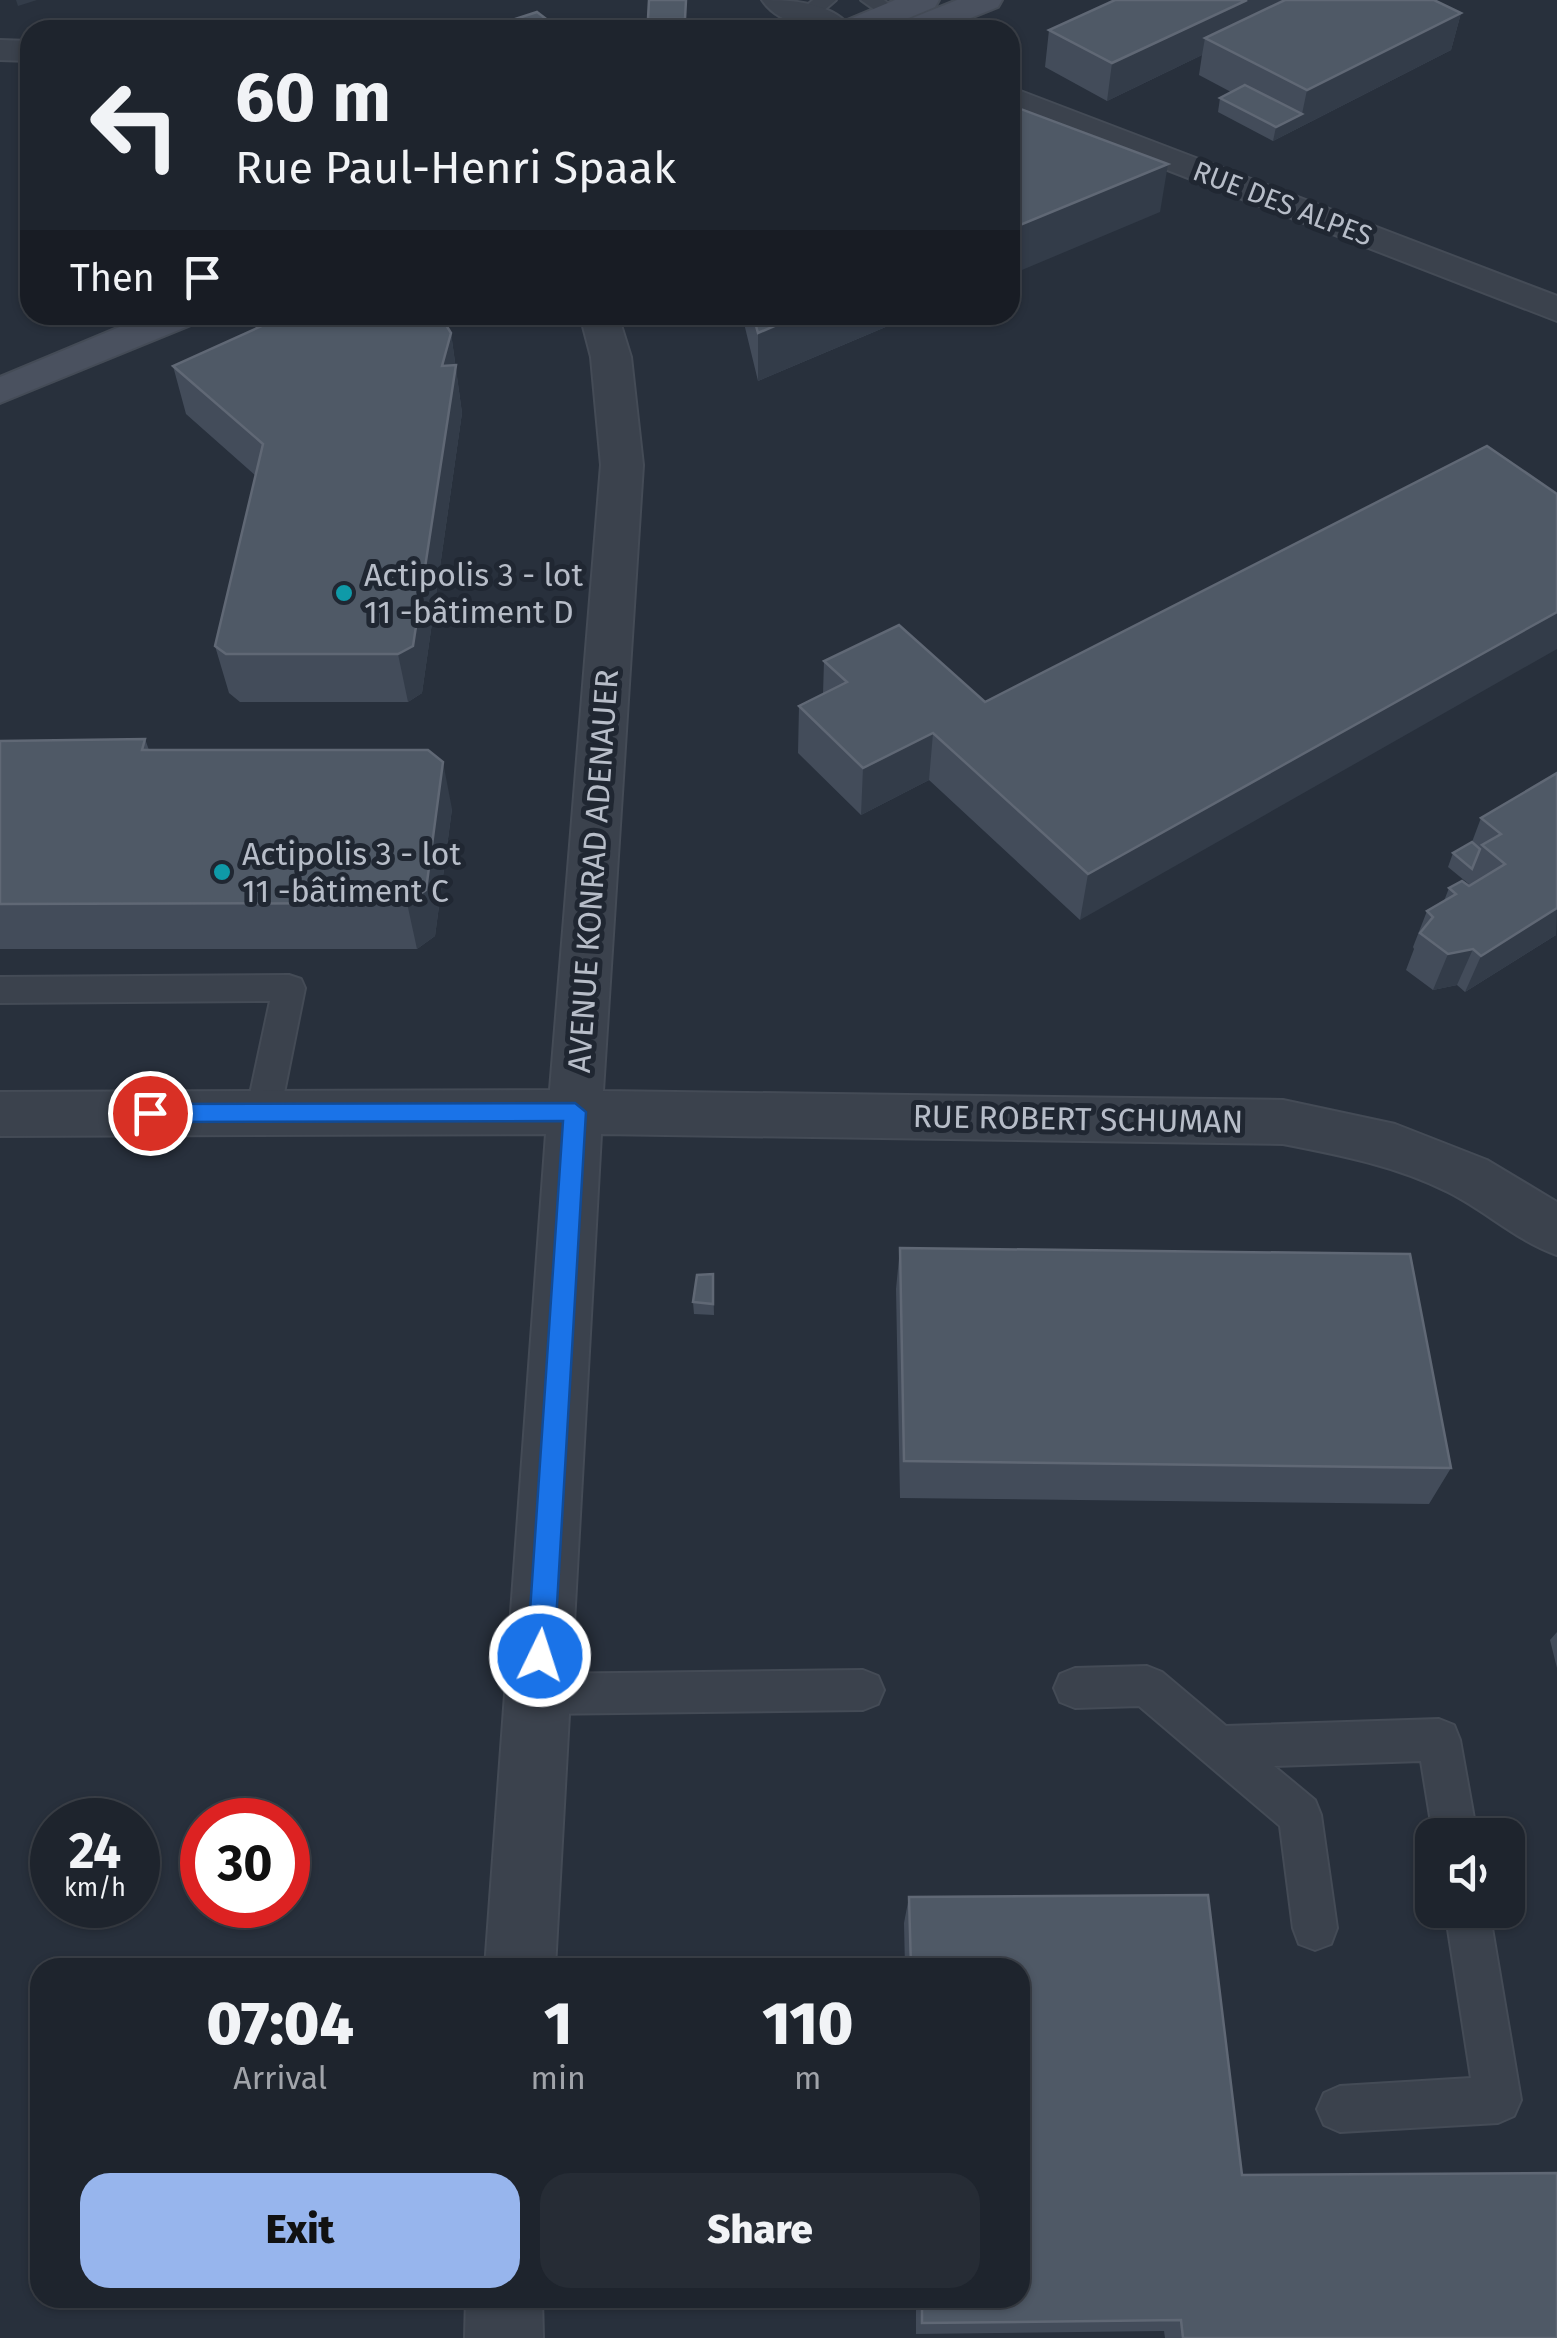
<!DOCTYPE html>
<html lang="en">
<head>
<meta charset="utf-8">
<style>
	body { margin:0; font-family:"Fira Sans",sans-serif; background:#262c35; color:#f1f3f6; height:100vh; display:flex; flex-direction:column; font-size:38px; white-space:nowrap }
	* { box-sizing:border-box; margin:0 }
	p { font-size:32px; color:#a1a4aa }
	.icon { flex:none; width:55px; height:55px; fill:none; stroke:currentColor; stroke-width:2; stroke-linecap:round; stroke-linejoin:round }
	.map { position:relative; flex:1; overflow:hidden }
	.drawer { position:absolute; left:30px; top:1958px; width:1000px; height:350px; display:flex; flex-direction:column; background:#1e242d; border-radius:30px; box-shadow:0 2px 8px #0004,0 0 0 2px #3c4149 }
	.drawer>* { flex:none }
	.hud { position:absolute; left:20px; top:20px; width:1000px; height:305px; border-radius:30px; box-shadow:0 2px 8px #0004,0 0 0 2px #3c4149; background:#1e242d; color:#f1f3f6; overflow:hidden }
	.buttons { position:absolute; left:1415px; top:1818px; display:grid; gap:20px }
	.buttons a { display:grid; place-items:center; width:110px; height:110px; border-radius:20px; background:#1e242d; box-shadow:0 2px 8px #0004,0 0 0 2px #3c4149; font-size:50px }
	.speed { position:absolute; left:30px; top:1798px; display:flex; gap:20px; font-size:50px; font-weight:700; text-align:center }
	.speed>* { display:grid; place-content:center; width:130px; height:130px; border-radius:50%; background:#1e242d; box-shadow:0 2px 8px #0004,0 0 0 2px #3c4149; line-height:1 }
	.speed small { font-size:25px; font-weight:400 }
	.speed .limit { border:15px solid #d22; background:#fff; color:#111 }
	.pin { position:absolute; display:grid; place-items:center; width:85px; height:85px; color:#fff; margin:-42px; border:5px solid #fff; border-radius:50%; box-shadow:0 2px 10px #0007 }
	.me { position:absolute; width:110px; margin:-55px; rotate:4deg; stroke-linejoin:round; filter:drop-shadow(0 0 8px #0008) }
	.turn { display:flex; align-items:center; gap:35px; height:210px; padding:0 50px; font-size:45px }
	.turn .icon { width:130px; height:130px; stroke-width:2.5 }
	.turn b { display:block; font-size:70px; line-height:85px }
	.then { display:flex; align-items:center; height:95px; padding:0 50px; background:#0003; gap:20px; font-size:38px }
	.eta { display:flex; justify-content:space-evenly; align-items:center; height:170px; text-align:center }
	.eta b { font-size:60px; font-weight:800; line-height:70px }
	.primary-button { display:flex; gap:20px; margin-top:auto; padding:20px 50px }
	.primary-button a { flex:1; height:115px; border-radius:30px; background:#97b5ed; color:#111; font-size:40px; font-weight:800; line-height:115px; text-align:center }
	.primary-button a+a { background:#262c35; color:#f1f3f6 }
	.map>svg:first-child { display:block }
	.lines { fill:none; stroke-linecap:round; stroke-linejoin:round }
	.lane-casing { stroke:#444b56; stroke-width:4 }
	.street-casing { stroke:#444b56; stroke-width:4 }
	.secondary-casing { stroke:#444b56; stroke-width:4 }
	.lane { fill:#3b424d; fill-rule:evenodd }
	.street { fill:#3b424d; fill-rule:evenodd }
	.secondary { fill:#4a515f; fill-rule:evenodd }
	.wall { fill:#434c5a }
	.shaded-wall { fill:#333c49 }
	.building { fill:#4f5966; stroke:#606875; stroke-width:2.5 }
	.route { fill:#1a73e8; stroke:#114b97; stroke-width:2.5 }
	.culture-dot { fill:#0f9aa8; stroke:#202732; stroke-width:4 }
	.labels { text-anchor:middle; stroke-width:10; stroke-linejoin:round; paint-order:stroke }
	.far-street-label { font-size:28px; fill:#b7bdc8; stroke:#202732 }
	.poi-label { font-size:32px; fill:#b7bdc8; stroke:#202732; text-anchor:start }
	.street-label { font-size:32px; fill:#b7bdc8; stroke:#202732 }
</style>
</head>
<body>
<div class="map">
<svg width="1557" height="2338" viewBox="0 0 1557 2338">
	<rect width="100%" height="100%" fill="#28303c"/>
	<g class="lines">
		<defs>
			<path id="lane" d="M813,0H836L814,19H800L796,15Z
				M861,0H884L900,14L889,20Z
				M289,975L301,979L305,988L280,1113L275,1123L263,1127L251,1123L246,1113L270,1001L0,1003V977Z
				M1147,1666L1162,1672L1226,1726L1439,1719L1454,1725L1460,1740L1477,1835H1433L1421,1761L1274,1766L1315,1800L1321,1815L1337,1928L1331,1944L1315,1950L1299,1944L1293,1928L1280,1826L1139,1706L1075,1708L1060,1702L1054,1688L1060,1674L1075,1668Z
				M863,1670L878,1676L884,1690L878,1704L863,1710L538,1714L523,1708L517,1694L523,1680L538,1674Z
				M1445,1910H1489L1521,2100L1514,2116L1498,2123L1340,2132L1324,2125L1317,2109L1324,2093L1340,2086L1471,2078Z"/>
			<path id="street" d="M762,0C792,0 833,2 853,30C822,30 781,28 762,0Z
				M0,40L30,41V61L0,60Z
				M1010,87L1557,296V321L1010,109Z
				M580,315H618L631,357L643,465L603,1091L1283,1100L1395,1124L1487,1160L1557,1202V1255C1517,1241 1486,1211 1448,1192C1396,1166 1340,1155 1283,1144L601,1134L555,1968H485L546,1134L0,1136V1092L550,1090L601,465L591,357Z
				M466,2298H542L543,2338H465Z"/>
			<path id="secondary" d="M895,0H939L935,7L880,30H835L840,23Z
				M957,0H1002L998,7L941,30H895L900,23Z
				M148,315H201L196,323L0,403V377Z"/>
		</defs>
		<use href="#lane" class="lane-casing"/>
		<use href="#street" class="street-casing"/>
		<use href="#secondary" class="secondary-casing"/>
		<use href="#lane" class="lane"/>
		<use href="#street" class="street"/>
		<use href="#secondary" class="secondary"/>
	</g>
	<path class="wall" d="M686,12V30H649L648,19Z
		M1461,13L1451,50L1273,141L1218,112L1220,98L1231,92L1199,75L1202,55L1107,101L1045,67L1049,30Z
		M545,18L546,30H510L509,21Z
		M742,315H914L758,381Z
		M451,333L462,413L422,693L408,702H240L229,693L215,646L256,476L186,414L173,366Z
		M1487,446L1080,920L929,780L861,815L798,753L799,706L823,694L824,661L985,702Z
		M145,739L149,750L452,809L435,936L417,949H0V741Z
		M1557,773L1556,935L1465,992L1457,985L1433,990L1406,970L1414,949L1413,947L1427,911L1444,901L1449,888L1470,885L1448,867L1453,853L1472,842L1481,818Z
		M900,1248L1451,1468L1429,1504L900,1498L896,1289Z
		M713,1274L714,1315L694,1314L693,1302Z
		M1557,1632V1668L1550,1640Z
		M1208,1895L1242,2175L1557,2173V2338H1165L1164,2331L916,2334V2298H1020V1968H905L904,1923L909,1897Z"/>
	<path class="shaded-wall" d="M16,0H37L18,6Z
		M1247,0H1317L1205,38L1202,55L1107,101L1112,63Z
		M1461,13L1451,50L1273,141L1276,127L1302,114L1307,90Z
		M545,18L546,30H518L517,28Z
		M1168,164L1160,212L1010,275V229Z
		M800,315H914L758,381V333Z
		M451,333L462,413L422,693L408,702L398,654L442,366Z
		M1557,612V649L1080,920L1088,874Z
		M933,733L929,780L861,815L863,768Z
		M443,762L452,809L435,936L417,949L407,903Z
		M1557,908L1556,935L1465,992L1481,956Z
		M1473,949L1457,985L1433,990L1448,954Z"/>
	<path class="building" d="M649,0H686L685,19H648Z
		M1115,0H1247L1112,63L1049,30Z
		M1285,0H1434L1461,13L1307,90L1205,38Z
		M537,12L545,18L517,28L509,21Z
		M1245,85L1302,114L1276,127L1220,98Z
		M1010,105L1168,164L1010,229Z
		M286,315H440L451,333L442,366L456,365L413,646L398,654H226L215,646L263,444L173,366Z
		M753,315H800L758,333Z
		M1487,446L1557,494V612L1088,874L933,733L863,768L799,706L847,682L824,661L899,625L985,702Z
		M145,739L142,750H428L443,762L426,890L407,903L0,904V741Z
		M1557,773V908L1481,956L1473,949L1448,954L1420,933L1433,917L1427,911L1456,894L1449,888L1462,881L1469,886L1505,864L1482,845L1501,834L1481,818Z
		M1472,842L1480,849L1472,869L1453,853Z
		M900,1248L1410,1254L1451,1468L904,1461Z
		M713,1274V1304L693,1302L697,1275Z
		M1208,1895L1242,2175L1557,2173V2338H1183L1181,2320L922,2323V2298H1020V1968H911L909,1897Z"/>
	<path class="route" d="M575,1103L586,1112L554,1656L550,1664L540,1668L531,1664L527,1656L563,1121L150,1122L139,1113L150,1104Z"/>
	<g class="culture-dot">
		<circle cx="344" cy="593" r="10"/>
		<circle cx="222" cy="872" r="10"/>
	</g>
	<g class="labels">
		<g class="far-street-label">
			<text transform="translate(1283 203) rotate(21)" y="10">RUE DES ALPES</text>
		</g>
		<g class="poi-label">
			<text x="364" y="586">Actipolis 3 - lot<tspan x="364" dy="37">11 -bâtiment D</tspan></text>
			<text x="242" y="865">Actipolis 3 - lot<tspan x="242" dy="37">11 -bâtiment C</tspan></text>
		</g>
		<g class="street-label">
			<text transform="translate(593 871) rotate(-86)" y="11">AVENUE KONRAD ADENAUER</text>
			<text transform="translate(1078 1119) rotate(1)" y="11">RUE ROBERT SCHUMAN</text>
		</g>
	</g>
</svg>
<div class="buttons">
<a><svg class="icon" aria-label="sound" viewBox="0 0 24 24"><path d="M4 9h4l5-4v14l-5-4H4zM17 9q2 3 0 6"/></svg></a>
</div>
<div class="speed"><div>24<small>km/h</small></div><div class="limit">30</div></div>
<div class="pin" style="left:150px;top:1113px;background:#d93025"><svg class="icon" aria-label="arrive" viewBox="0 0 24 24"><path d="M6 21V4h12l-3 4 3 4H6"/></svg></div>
<svg class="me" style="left:540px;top:1656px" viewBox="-20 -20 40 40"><circle r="17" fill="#1a73e8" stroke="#fff" stroke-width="3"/><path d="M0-11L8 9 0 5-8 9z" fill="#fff"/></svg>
<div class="hud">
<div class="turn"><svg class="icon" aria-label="left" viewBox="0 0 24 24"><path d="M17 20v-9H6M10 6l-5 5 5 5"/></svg><div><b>60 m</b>Rue Paul-Henri Spaak</div></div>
<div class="then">Then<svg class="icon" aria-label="arrive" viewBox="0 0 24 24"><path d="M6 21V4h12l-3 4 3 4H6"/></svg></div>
</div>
<section class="drawer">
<div class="eta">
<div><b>07:04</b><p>Arrival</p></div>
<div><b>1</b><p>min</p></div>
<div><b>110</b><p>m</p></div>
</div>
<div class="primary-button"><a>Exit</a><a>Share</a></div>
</section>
</div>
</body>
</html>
